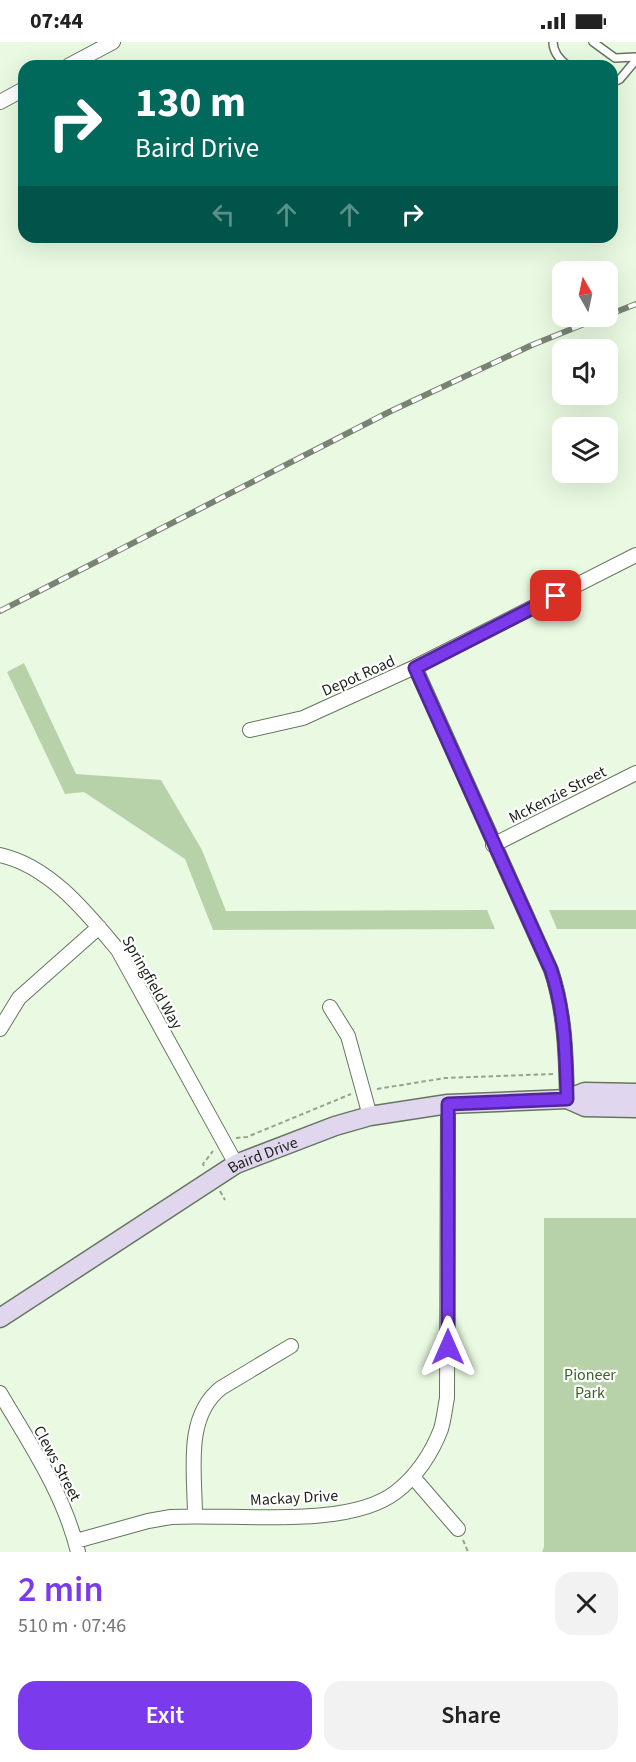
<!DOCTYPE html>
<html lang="en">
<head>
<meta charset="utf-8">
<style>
	body { margin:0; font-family:"Source Sans 3",sans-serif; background:#f2f2f2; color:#222; height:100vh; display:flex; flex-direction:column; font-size:22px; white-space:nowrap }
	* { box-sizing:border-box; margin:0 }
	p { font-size:20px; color:#767676 }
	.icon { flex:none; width:33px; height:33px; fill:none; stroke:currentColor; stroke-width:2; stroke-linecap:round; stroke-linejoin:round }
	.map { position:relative; height:1510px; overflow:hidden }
	.sheet { display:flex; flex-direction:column; background:#fff; flex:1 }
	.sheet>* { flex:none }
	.hud { position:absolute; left:18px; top:18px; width:600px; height:183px; border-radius:18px; box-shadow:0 6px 24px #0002; background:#00695c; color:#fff; overflow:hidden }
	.needle { width:39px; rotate:351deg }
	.controls { position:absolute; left:552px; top:219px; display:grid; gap:12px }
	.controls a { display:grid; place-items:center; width:66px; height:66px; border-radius:12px; background:#fff; box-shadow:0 6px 24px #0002; font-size:30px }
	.pin { position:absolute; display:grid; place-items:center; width:51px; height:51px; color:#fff; margin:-26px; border-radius:12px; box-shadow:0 3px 9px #0006 }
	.me { position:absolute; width:66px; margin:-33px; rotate:0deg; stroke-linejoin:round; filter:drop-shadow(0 0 4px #0008) }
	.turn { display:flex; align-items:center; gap:21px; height:126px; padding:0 18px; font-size:27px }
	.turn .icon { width:78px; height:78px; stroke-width:2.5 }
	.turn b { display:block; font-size:42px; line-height:51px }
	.lanes { display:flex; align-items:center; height:57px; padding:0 18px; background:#0003; justify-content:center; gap:30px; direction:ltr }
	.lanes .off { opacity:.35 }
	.round { display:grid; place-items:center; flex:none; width:63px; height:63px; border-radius:18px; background:#f2f2f2 }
	.head { display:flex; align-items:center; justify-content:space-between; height:102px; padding:0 18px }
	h1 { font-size:36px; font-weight:600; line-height:45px; color:#7c3aed }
	.button { display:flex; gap:12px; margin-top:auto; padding:12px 18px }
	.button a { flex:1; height:69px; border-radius:18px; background:#7c3aed; color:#fff; font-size:24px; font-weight:600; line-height:69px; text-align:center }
	.button a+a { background:#f2f2f2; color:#222 }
	.status { display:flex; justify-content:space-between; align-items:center; height:42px; padding:0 30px; background:#fff; direction:ltr }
	.status svg { height:16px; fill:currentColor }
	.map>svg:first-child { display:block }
	.green { fill:#b7d1a9 }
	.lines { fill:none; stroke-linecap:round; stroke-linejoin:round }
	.lane-casing { stroke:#677560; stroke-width:10 }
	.street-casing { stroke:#677560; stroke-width:16 }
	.secondary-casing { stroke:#677560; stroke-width:21 }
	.path { stroke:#96a290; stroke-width:2; stroke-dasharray:4.5 3; stroke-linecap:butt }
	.lane { stroke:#fff; stroke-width:7 }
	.street { stroke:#fff; stroke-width:14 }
	.secondary { stroke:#e0d7ee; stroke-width:18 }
	.rail-casing { stroke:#798374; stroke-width:6 }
	.rail { stroke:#fff; stroke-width:4; stroke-dasharray:11; stroke-linecap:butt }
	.route-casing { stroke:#51269a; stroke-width:15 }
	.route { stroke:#7c3aed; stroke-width:10 }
	.labels { text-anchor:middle; stroke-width:4.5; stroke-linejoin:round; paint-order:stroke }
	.street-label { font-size:16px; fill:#1c2219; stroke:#fff }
	.park-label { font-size:16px; fill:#3d6423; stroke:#fff }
</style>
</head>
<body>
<div class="status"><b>07:44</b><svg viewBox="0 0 49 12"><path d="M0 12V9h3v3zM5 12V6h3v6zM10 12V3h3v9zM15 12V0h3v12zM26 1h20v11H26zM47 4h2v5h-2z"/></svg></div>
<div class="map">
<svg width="636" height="1510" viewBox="0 0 636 1510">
	<rect width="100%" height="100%" fill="#eafae2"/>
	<path class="green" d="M24,621L76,732L161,738L202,808L226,869L487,868L495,887L213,888L185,817L84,750L65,752L7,630Z
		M549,868H636V887H557Z
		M544,1176H636V1510H542L544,1505Z"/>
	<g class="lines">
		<defs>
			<path id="lane" d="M553,0C553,11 560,18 568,24
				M593,0L615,16L636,15
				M612,41L620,37L636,18"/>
			<path id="street" d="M68,24L113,0
				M0,60L24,47
				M415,625L551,928C565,970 566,1013 567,1057
				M250,688L303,676L415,625L636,513
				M493,803L636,731
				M0,813C50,824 87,871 118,908L236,1122
				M330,965L348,994L370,1074
				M0,987L19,956L99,885
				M0,1351C30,1402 64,1452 78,1510
				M413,1435L458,1487
				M195,1474C195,1431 184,1375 221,1346L291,1304
				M76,1499L148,1479L171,1475C232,1471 347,1488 396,1450C416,1435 432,1411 441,1387C444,1377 445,1366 447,1356L448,1062"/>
			<g id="secondary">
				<path d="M567,1057L585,1065L636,1066"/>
				<path id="s1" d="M0,1276L236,1122L335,1084L370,1074L448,1062L567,1057L585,1050L636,1051"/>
			</g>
		</defs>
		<use href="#lane" class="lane-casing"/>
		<use href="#street" class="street-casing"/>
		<use href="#secondary" class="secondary-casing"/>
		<path class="path" d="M377,1047L445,1036L554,1032
			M236,1096L247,1095L351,1052
			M204,1124L203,1122L213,1109
			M220,1149L225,1158
			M463,1498L468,1510"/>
		<use href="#lane" class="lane"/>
		<use href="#street" class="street"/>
		<use href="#secondary" class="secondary"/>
		<defs>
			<path id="rail" d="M608,273L636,262
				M0,569L389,370L532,303L604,274"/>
		</defs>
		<use href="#rail" class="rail-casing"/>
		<use href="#rail" class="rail"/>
	</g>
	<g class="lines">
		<defs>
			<path id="route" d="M448,1305V1062L567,1057C566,1013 565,970 551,928L415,626L556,554"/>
		</defs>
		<use href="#route" class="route-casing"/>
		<use href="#route" class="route"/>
	</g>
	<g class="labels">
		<g class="street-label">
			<text transform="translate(358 633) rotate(-24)" y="6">Depot Road</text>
			<text transform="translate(557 752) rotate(-27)" y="6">McKenzie Street</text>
			<text transform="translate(153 940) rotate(60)" y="6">Springfield Way</text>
			<text dy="6" stroke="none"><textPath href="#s1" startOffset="310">Baird Drive</textPath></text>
			<text transform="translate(58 1421) rotate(62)" y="6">Clews Street</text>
			<text transform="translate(294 1455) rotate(-3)" y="6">Mackay Drive</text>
		</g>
		<g class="park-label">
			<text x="590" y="1338">Pioneer<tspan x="590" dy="18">Park</tspan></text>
		</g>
	</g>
</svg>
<div class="controls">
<a><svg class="needle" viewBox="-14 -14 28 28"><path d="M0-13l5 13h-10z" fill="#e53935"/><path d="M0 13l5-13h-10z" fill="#767676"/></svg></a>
<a><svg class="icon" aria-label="sound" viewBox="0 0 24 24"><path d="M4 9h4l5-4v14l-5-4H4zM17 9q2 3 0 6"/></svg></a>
<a><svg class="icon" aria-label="layers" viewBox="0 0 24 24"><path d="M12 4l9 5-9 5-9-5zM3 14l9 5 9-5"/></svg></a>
</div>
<div class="pin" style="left:556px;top:554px;background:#d93025"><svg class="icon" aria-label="arrive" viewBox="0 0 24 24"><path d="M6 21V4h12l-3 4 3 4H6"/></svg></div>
<svg class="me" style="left:448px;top:1305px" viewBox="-20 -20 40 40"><path d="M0-17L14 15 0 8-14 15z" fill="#7c3aed" stroke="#fff" stroke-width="4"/></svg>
<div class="hud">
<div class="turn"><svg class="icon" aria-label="right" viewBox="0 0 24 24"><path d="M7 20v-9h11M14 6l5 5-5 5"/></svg><div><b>130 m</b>Baird Drive</div></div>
<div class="lanes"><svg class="icon off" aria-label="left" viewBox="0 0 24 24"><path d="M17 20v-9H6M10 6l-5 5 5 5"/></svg><svg class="icon off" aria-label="ahead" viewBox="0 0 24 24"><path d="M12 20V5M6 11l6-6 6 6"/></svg><svg class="icon off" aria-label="ahead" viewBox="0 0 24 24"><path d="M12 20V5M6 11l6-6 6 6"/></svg><svg class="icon" aria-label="right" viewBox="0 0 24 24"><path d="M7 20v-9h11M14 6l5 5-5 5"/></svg></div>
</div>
</div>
<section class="sheet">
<div class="head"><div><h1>2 min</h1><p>510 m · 07:46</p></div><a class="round"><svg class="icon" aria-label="close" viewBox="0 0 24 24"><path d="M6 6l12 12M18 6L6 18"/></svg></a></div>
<div class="button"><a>Exit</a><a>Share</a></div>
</section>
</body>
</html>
